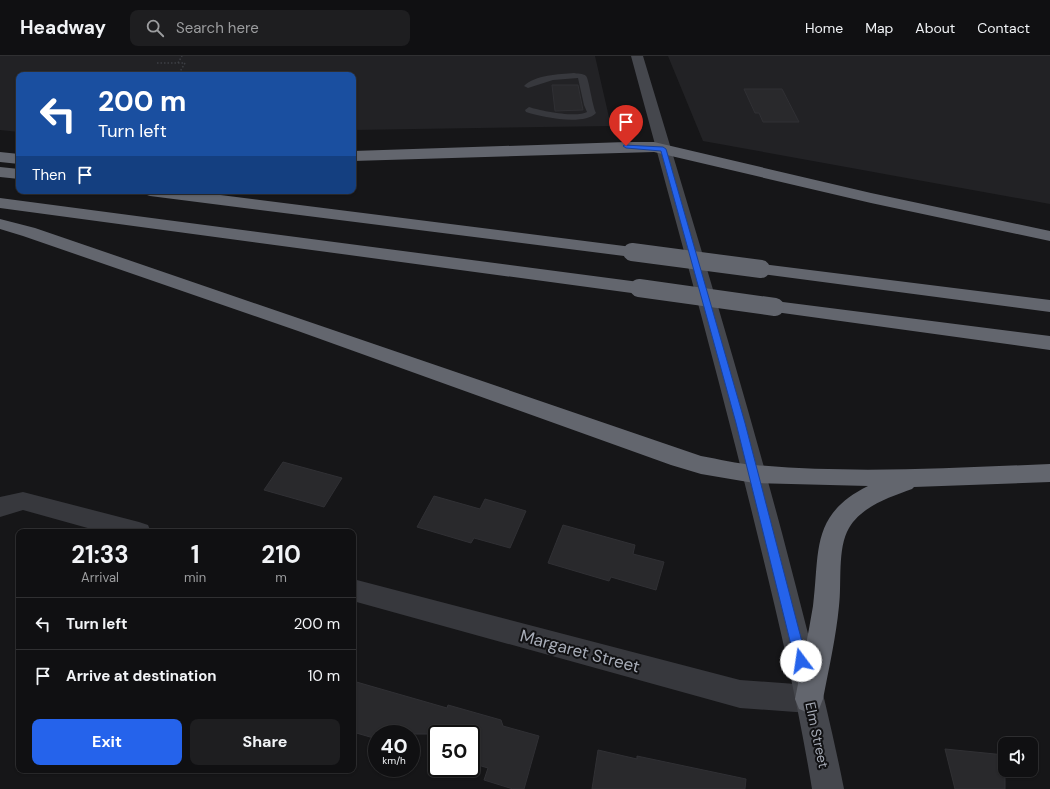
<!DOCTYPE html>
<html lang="en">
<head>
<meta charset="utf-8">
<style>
	body { margin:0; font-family:"DM Sans",sans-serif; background:#1e1e20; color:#f1f3f6; height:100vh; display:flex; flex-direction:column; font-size:15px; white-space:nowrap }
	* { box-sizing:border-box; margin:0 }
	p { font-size:13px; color:#9c9d9f }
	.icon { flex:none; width:22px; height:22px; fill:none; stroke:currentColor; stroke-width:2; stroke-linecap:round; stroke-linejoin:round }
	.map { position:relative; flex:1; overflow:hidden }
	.panel { position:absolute; left:16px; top:473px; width:340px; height:244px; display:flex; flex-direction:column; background:#101012; border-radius:8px; box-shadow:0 1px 3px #0004,0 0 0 1px #303032 }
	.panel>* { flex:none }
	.banner { position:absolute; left:16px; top:16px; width:340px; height:122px; border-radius:8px; box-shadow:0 1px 3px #0004,0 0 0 1px #303032; background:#1a4fa0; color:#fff; overflow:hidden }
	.controls { position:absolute; left:998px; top:681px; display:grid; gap:8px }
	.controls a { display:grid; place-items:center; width:40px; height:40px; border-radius:8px; background:#101012; box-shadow:0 1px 3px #0004,0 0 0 1px #303032; font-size:20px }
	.speed { position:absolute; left:368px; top:669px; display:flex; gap:8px; font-size:20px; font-weight:700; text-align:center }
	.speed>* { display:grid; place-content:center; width:52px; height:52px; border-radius:50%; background:#101012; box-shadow:0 1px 3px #0004,0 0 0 1px #303032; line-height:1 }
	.speed small { font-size:10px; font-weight:400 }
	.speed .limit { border:2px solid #111; border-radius:6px; background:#fff; color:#111 }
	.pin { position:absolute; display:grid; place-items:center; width:34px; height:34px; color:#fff; margin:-41px -17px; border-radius:50% 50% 50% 0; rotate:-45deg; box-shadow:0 0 4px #0007 }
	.pin .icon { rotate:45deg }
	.me { position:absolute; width:44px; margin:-22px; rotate:346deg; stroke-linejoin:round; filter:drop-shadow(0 0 3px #0008) }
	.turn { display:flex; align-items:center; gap:14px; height:84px; padding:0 16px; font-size:18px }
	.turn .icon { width:52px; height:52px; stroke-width:2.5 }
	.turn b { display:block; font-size:28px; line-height:34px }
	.then { display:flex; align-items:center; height:38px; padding:0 16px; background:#0003; gap:8px; font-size:15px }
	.eta { display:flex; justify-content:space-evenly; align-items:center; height:68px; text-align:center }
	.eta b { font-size:24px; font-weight:700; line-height:28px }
	.cta { display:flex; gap:8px; margin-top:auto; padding:8px 16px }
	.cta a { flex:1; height:46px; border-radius:8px; background:#2563eb; color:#fff; font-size:16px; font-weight:700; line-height:46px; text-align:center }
	.cta a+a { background:#1e1e20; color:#f1f3f6 }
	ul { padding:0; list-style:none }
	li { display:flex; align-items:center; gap:12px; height:52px; padding:0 16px; border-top:1px solid #303032 }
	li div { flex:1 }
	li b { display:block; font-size:15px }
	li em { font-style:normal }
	header { display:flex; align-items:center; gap:24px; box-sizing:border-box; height:56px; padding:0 20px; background:#101012; border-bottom:1px solid #303032 }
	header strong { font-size:19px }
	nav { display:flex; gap:22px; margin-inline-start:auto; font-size:14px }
	.search { width:280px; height:36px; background:#1e1e20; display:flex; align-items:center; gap:10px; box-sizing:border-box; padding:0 14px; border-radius:8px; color:#9c9d9f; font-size:15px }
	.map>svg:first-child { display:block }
	.built { fill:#222225 }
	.building { fill:#29292c; stroke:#303034 }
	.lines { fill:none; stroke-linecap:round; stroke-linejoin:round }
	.path { stroke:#3d3f44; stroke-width:1.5; stroke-dasharray:1.5 2; stroke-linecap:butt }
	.service { fill:#37383d; fill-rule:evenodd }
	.minor { fill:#37383d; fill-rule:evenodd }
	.secondary { fill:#45474d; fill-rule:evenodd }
	.motorway { fill:#63666e; fill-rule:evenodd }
	.motorway-bridge { stroke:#63666e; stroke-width:18 }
	.route { fill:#2563eb; stroke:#184099 }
	.labels { text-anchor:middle; stroke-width:4; stroke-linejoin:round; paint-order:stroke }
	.street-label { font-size:14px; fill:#a8adb8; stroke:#111113 }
	.near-street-label { font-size:17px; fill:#a8adb8; stroke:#111113 }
</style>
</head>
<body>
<header>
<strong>Headway</strong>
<div class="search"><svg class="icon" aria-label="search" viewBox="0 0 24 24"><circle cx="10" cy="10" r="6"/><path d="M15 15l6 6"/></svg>Search here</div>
<nav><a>Home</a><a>Map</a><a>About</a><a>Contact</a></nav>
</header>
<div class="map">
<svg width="1050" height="733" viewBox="0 0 1050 733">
	<rect width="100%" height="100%" fill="#161618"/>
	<path class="built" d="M0,0H595L611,70L353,74V19H19V76L0,74Z
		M668,0H1050V148L703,85Z"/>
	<path class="building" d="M552,29H578L583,54L555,55Z
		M744,33H782L799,66H763L759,57H755Z
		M283,406L342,422L324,451L264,434Z
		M434,440L480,453L485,443L526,455L510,492L474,482L471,487L417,471Z
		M563,469L635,489L633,498L664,506L656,534L611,521L609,525L548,507Z
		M353,625L447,652L448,649L501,664L503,670L539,680L524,733H513L484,724L488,712L471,707V678H377V683L353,676Z
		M945,693L1005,699V733H955Z
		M598,694L637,703V700L746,723L745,733H592Z"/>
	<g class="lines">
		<path class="path" d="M157,7H185L178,19
			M178,7L182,0"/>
		<path class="service" d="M574,17C577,18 583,17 586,20C589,23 592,49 596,57C584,70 541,61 526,56L525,54L529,51C541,55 577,62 587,56L584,49L578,22L553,24L528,32L524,30C535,19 559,18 574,17Z"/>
		<path class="minor" d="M23,436L139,466L148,469L151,476H102L23,454L0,461V441Z
			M353,523L740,624L809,629L819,633L823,643L819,653L809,657L740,652L353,545Z"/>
		<path class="secondary" d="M631,0H643C691,159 739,317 782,477C804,562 827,647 844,733H812C798,647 778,562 757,477C718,317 674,159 631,0Z"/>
		<path class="motorway" d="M626,86H654L871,137L1050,175V185L871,147L654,96L353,105V95Z
			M0,96L19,98V108L0,106Z
			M0,111L19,113V123L0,121Z
			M142,135H189L632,191L638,192L641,196L638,200L632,201L150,140L144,138Z
			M0,142L639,226L646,228L648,232L646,236L639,238L0,152Z
			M0,163L35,172L701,400C719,403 737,408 755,409C853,418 952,412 1050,408V426L914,431L912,433C890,441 862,450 849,472C837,492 842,528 839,550C836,581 829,612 823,643L819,653L809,657L799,653L795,643C801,612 808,581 813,550C820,495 810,459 868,430L754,427L701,418L671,409L298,275L23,180L0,173Z
			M761,208L1050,244V256L755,217L752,213L755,209Z
			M775,245L1050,280V294L768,255L765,251L768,247Z"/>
		<path class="motorway-bridge" d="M632,196L761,213
			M639,232L775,251"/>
	</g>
	<path class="route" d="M624,89L663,91L666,93L745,367L807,605L805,609L801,611L797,609L795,605L736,367L661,95L626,92L623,90Z"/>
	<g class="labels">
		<g class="street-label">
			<text transform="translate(817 679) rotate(78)" y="5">Elm Street</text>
		</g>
		<g class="near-street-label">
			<text transform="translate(580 595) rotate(15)" y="6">Margaret Street</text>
		</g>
	</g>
</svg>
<div class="controls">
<a><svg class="icon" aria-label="sound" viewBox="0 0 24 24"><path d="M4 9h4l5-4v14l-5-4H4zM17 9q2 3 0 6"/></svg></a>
</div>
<div class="speed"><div>40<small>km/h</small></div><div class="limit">50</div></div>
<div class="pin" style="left:626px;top:90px;background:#d93025"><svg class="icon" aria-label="arrive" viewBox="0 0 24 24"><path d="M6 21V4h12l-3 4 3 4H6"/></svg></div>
<svg class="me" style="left:801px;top:605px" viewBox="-20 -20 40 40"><circle r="19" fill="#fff"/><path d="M0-13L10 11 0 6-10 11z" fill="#2563eb"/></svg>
<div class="banner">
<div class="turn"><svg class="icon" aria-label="left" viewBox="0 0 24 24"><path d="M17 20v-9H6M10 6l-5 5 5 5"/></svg><div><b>200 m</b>Turn left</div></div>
<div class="then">Then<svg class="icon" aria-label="arrive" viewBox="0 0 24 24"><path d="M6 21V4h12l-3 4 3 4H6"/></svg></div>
</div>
<section class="panel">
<div class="eta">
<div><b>21:33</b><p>Arrival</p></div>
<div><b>1</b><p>min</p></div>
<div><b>210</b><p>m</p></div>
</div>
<ul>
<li><svg class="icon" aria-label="left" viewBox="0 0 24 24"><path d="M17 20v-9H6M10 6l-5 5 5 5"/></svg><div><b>Turn left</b></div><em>200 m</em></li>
<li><svg class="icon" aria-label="arrive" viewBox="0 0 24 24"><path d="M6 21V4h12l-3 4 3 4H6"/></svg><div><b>Arrive at destination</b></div><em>10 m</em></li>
</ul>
<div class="cta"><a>Exit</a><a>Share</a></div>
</section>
</div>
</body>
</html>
